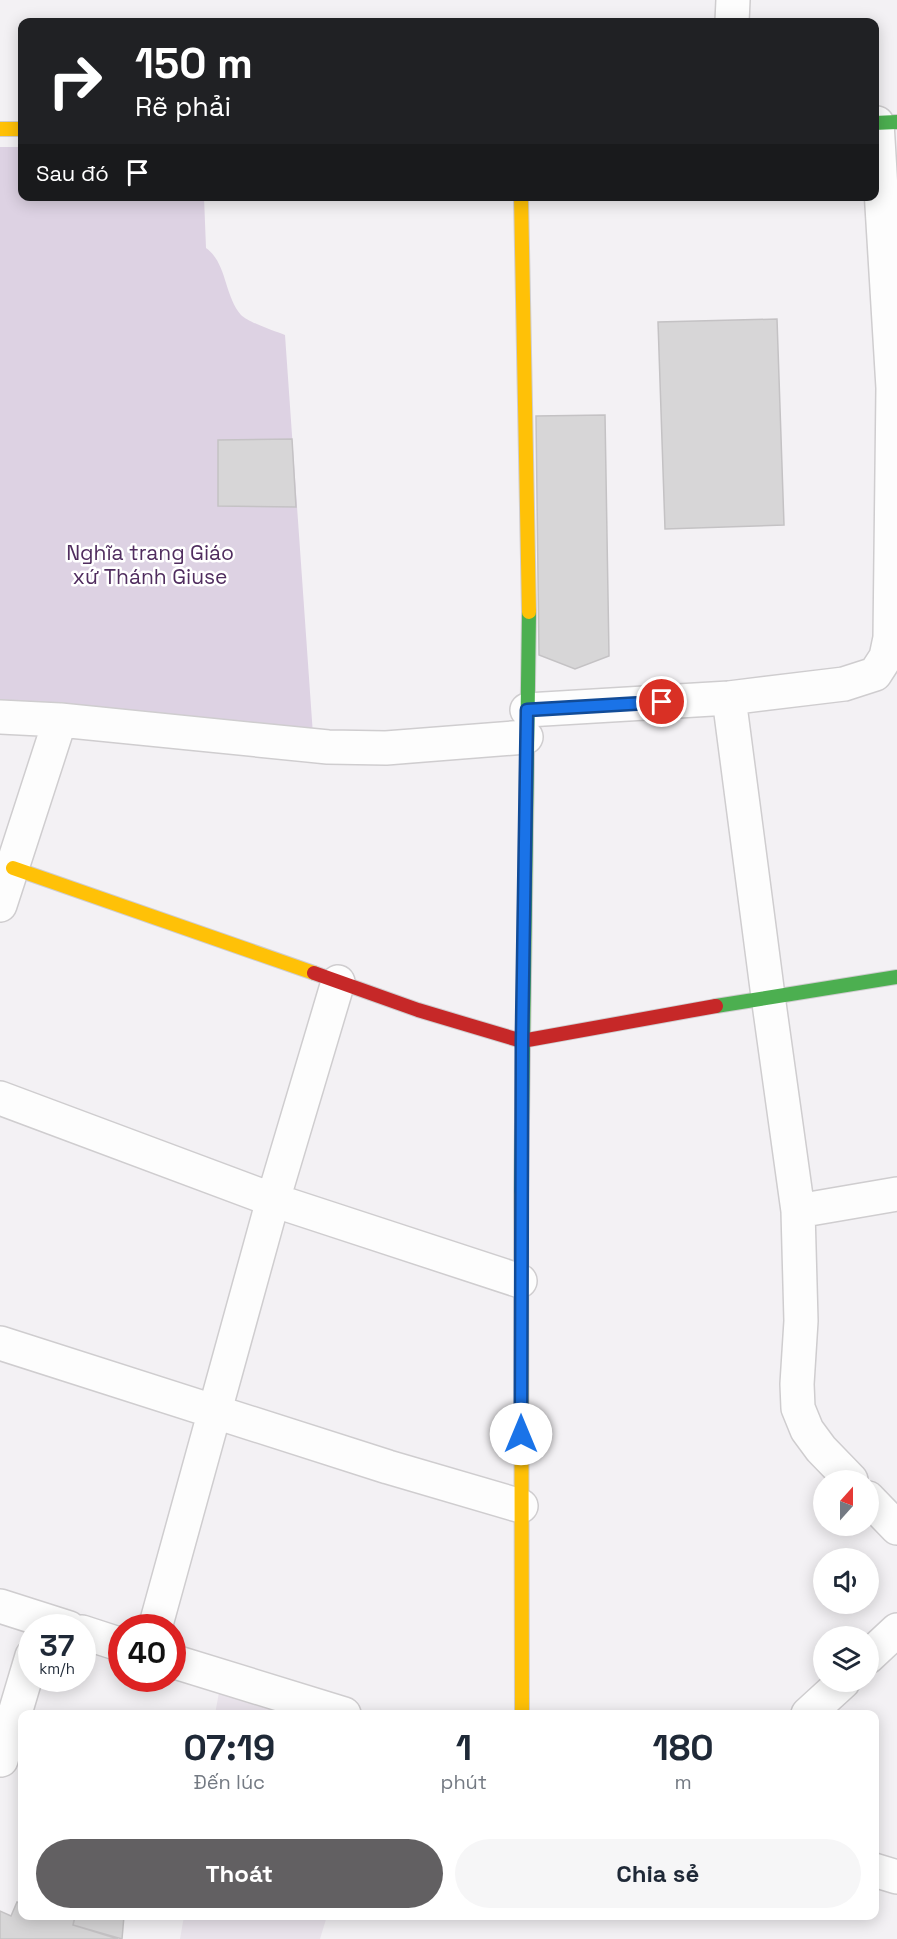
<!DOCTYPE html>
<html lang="vi">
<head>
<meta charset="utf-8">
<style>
	body { margin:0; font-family:"Space Grotesk",sans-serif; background:#f6f6f7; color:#1f2937; height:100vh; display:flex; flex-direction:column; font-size:22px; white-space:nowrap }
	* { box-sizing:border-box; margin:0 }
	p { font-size:20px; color:#747a83 }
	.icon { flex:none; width:33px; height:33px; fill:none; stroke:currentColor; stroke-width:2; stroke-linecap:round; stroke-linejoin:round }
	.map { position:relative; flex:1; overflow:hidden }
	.sheet { position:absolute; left:18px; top:1710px; width:861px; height:210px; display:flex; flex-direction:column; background:#fff; border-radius:12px; box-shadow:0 3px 15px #0003 }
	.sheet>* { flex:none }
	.top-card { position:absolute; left:18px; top:18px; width:861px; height:183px; border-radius:12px; box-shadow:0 3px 15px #0003; background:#202124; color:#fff; overflow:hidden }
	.needle { width:39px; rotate:21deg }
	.tools { position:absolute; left:813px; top:1470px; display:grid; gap:12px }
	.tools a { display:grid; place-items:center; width:66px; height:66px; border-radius:50%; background:#fff; box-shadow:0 3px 15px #0003; font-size:30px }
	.speed { position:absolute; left:18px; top:1614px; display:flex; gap:12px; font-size:30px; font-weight:700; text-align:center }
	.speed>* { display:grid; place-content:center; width:78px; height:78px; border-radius:50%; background:#fff; box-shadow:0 3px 15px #0003; line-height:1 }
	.speed small { font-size:15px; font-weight:400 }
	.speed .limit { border:9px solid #d22; background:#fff; color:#111 }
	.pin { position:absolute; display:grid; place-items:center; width:51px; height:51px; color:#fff; margin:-26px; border:3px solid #fff; border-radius:50%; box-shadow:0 2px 6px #0007 }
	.me { position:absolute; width:66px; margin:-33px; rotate:0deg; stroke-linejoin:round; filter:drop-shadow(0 0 4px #0008) }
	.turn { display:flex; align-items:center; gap:21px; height:126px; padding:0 18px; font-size:27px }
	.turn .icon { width:78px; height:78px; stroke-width:2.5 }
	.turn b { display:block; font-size:42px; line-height:51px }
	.then { display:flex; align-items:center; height:57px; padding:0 18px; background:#0003; gap:12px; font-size:22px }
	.eta { display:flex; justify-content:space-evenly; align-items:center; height:102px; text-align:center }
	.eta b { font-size:36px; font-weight:700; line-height:42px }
	.cta { display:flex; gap:12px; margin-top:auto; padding:12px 18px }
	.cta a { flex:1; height:69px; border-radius:36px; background:#626062; color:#fff; font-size:24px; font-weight:700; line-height:69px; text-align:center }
	.cta a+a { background:#f6f6f7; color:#1f2937 }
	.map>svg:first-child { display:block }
	.built { fill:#eae4ec }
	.green { fill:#ddd2e3 }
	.building { fill:#d7d6d7; stroke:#c4c2c4; stroke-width:1.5 }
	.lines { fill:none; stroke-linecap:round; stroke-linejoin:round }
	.street-casing { stroke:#cfcdcf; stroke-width:36 }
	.fast-casing { stroke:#cfcdcf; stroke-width:16 }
	.slow-casing { stroke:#cfcdcf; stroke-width:16 }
	.jam-casing { stroke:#cfcdcf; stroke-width:16 }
	.street { stroke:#fdfdfd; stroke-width:33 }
	.fast { stroke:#4caf50; stroke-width:14 }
	.slow { stroke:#ffc107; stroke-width:14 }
	.jam { stroke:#c62828; stroke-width:14 }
	.route-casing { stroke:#114b97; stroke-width:15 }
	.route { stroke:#1a73e8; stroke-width:10 }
	.labels { text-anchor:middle; stroke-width:5; stroke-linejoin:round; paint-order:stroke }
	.park-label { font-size:21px; fill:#502d5f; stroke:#fff }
</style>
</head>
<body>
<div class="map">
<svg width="897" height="1939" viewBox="0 0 897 1939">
	<rect width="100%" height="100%" fill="#f3f1f4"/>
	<path class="built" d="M220,1687L309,1714H215Z
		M184,1916H327L320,1939H180Z"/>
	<path class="green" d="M0,147H22V196L204,197L206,248C227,263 224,295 241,315C248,322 274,331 285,335L313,735L0,705Z"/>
	<path class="building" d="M777,319L784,525L665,529L658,322Z
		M605,415L609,656L575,669L539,655L536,416Z
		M292,439L296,507L218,506V440Z
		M17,1902L22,1904V1916H70L75,1917L73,1925L118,1939H0V1911L11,1916Z
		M75,1916H124L122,1939L73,1925Z"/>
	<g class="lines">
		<defs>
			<path id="street" d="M732,22L733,0
				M729,698L768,996L798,1211L801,1321L797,1384L798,1408L807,1430L821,1449L851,1480
				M527,710L729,698L844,684L875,674L886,657L890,638L893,388L877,123
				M0,717L60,720L328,747L386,748L526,737
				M0,905L60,720
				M0,1098L273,1200L520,1281
				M798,1211L897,1194
				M0,1343L388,1467L521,1506
				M868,1498L897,1528
				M0,1606L69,1628
				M155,1628L273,1200L338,982
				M82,1632L122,1645
				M868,1657L897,1630
				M172,1661L344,1714
				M808,1714L843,1682
				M1,1760L32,1656
				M874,1870L897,1877"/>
			<path id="fast" d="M874,123L897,122
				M716,1006L897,977
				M521,1195L529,612"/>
			<path id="slow" d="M0,129H22
				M521,196L529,612
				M13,868L314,973
				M521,1195L522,1714"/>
			<path id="jam" d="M314,973L418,1010L522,1041L716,1006"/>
		</defs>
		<use href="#street" class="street-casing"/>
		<use href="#fast" class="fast-casing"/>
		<use href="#slow" class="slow-casing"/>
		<use href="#jam" class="jam-casing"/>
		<use href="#street" class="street"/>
		<use href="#fast" class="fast"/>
		<use href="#slow" class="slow"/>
		<use href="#jam" class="jam"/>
	</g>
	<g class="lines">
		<defs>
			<path id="route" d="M521,1434L522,1041L527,710L662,702"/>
		</defs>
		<use href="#route" class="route-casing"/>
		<use href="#route" class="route"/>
	</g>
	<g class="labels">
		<g class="park-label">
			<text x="150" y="560">Nghĩa trang Giáo<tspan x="150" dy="24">xứ Thánh Giuse</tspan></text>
		</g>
	</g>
</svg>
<div class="tools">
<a><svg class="needle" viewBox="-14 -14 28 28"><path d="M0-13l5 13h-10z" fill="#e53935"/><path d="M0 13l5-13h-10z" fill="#747a83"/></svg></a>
<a><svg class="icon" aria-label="sound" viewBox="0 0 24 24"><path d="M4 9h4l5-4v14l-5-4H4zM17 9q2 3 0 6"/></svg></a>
<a><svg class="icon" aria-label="layers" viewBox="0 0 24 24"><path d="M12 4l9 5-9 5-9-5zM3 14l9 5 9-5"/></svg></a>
</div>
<div class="speed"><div>37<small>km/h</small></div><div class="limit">40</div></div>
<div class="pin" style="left:662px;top:702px;background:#d93025"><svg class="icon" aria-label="arrive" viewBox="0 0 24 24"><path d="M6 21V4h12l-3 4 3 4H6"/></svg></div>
<svg class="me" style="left:521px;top:1434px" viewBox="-20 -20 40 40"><circle r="19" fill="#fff"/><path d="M0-13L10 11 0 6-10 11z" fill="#1a73e8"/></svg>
<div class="top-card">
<div class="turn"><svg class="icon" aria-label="right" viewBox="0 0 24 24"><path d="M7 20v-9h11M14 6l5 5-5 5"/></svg><div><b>150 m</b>Rẽ phải</div></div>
<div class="then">Sau đó<svg class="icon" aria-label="arrive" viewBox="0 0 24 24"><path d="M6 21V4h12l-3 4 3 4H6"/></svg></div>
</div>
<section class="sheet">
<div class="eta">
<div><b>07:19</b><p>Đến lúc</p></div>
<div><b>1</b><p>phút</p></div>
<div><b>180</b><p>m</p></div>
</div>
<div class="cta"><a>Thoát</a><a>Chia sẻ</a></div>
</section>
</div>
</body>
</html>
